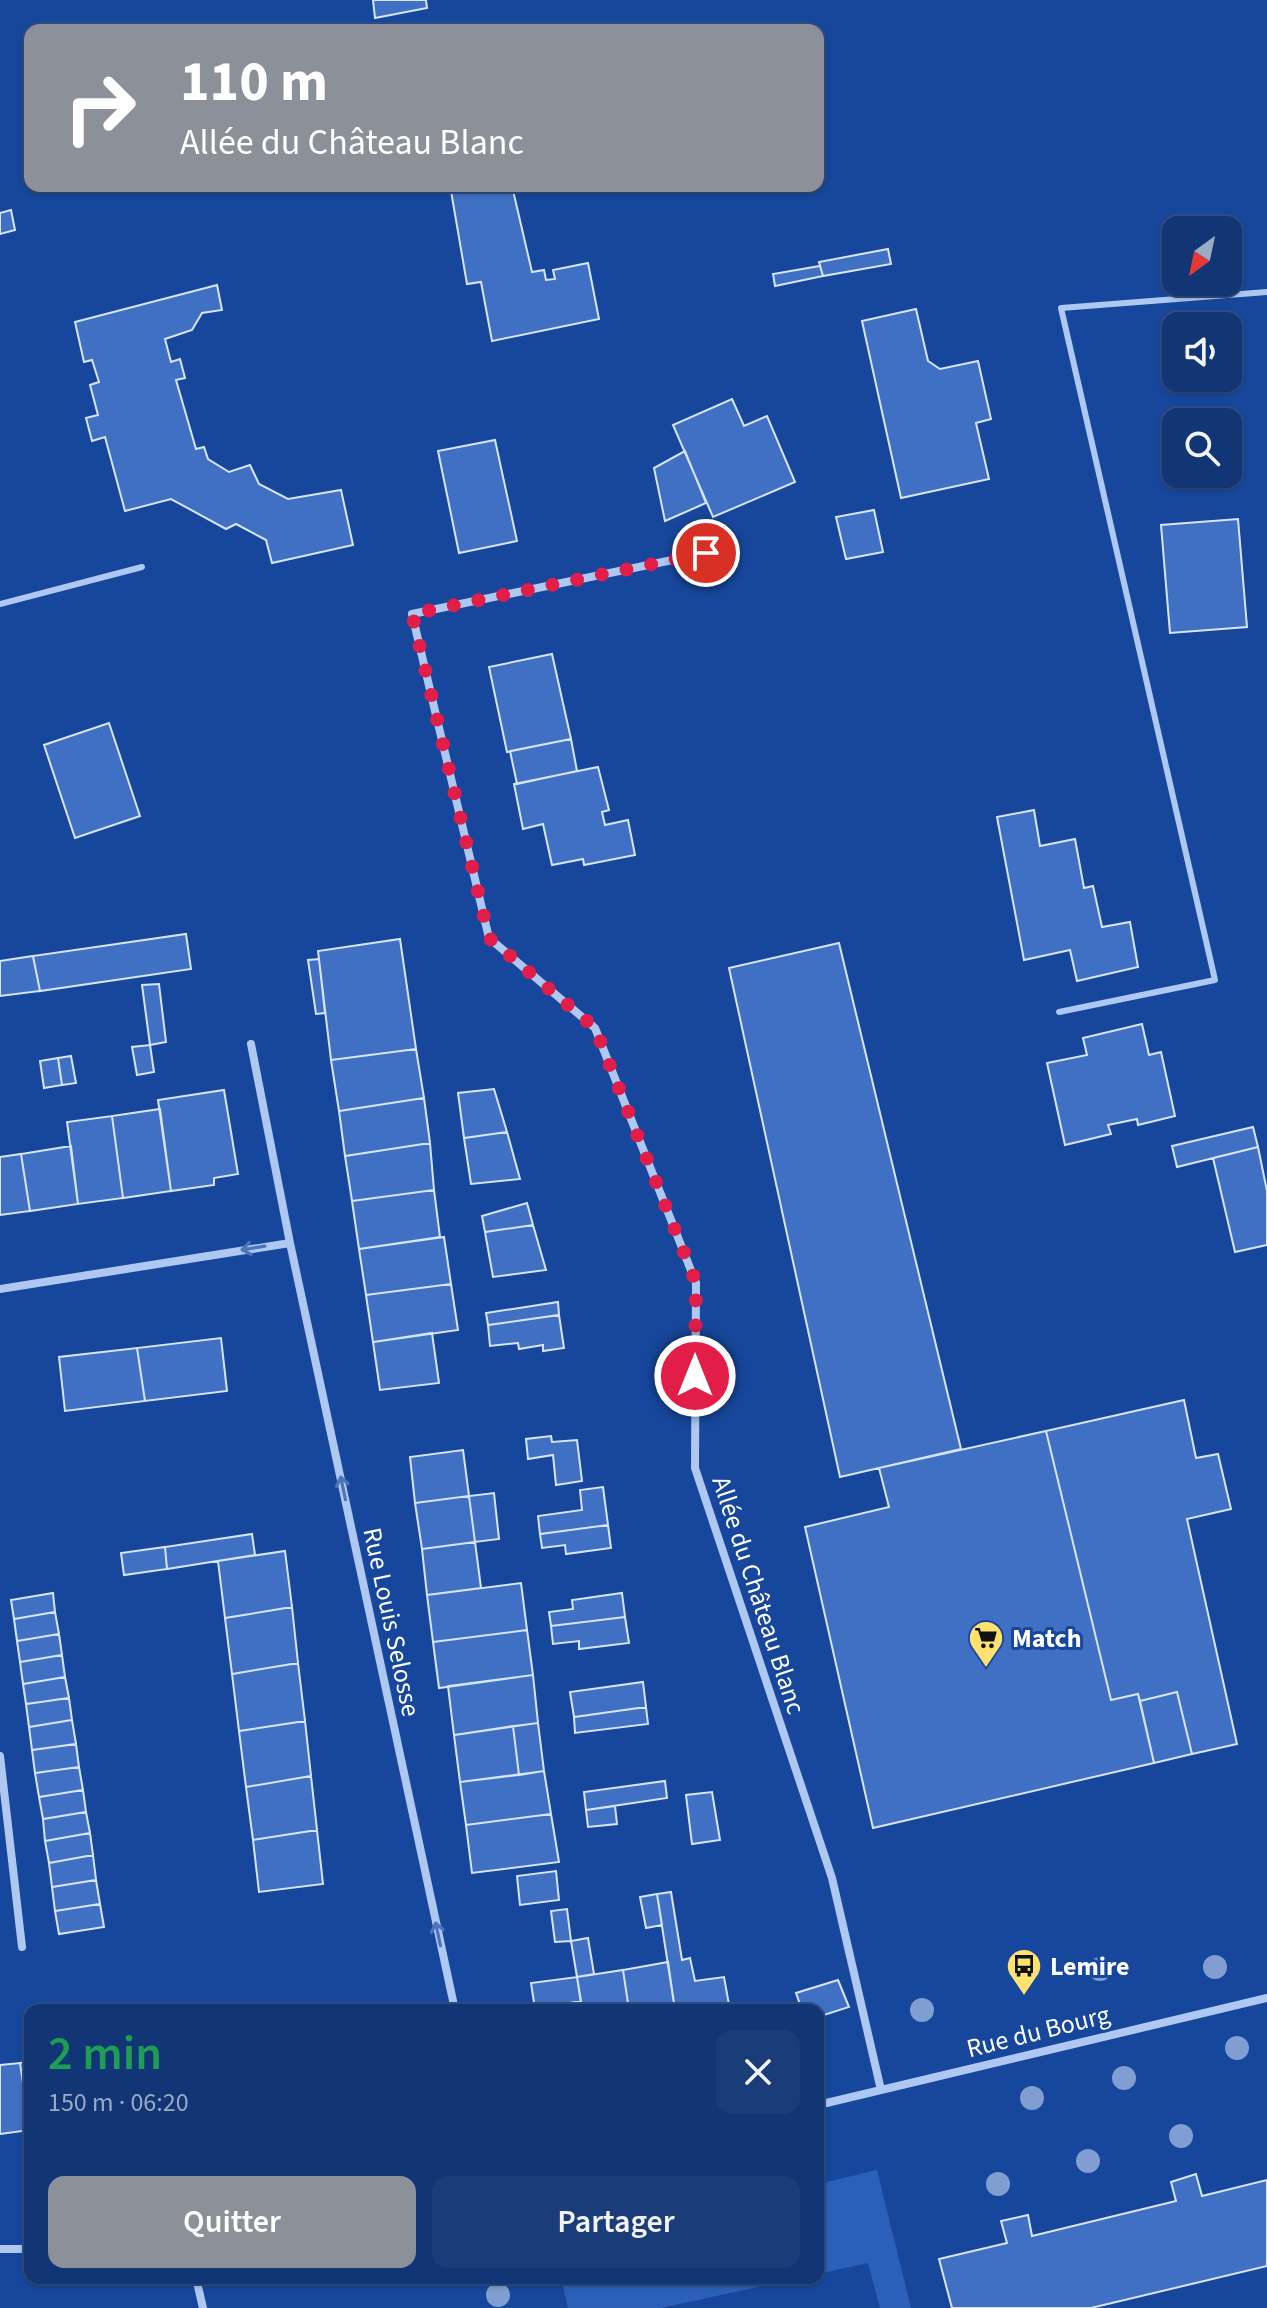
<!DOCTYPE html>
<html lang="fr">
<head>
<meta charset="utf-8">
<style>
	body { margin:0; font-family:"Source Sans 3",sans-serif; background:#1a3d7a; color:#f1f3f6; height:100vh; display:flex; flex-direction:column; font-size:30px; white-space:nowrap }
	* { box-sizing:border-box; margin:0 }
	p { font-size:26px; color:#9cabc5 }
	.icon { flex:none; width:44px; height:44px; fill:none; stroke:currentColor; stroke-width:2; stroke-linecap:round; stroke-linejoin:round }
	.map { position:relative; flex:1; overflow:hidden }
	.side { position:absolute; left:24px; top:2004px; width:800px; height:280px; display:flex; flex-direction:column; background:#113575; border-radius:16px; box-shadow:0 2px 6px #0004,0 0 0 2px #305087 }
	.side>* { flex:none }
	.guide { position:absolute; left:24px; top:24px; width:800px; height:168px; border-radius:16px; box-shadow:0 2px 6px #0004,0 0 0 2px #305087; background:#8c9099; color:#fff; overflow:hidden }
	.needle { width:52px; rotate:213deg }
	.tools { position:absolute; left:1162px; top:216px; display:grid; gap:16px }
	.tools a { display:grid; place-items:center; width:80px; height:80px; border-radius:16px; background:#113575; box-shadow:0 2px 6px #0004,0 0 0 2px #305087; font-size:40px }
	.pin { position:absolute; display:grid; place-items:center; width:68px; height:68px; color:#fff; margin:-34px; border:4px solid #fff; border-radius:50%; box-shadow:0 2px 8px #0007 }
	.me { position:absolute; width:88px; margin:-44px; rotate:0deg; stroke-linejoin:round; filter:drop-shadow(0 0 6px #0008) }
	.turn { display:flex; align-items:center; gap:28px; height:168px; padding:0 24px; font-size:36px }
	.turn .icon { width:104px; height:104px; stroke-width:2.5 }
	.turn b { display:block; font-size:56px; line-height:68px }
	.round { display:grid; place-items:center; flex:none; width:84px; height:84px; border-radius:16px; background:#1a3d7a }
	.head { display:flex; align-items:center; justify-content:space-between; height:136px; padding:0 24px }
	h1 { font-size:48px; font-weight:600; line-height:60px; color:#1e9e55 }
	.button { display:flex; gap:16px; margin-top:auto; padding:16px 24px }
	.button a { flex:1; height:92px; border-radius:16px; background:#8c9099; color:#fff; font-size:32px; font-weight:600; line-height:92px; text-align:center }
	.button a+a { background:#1a3d7a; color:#f1f3f6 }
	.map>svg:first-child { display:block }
	.green { fill:#2b60ba }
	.building { fill:#4070c3; stroke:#d6e5fc; stroke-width:2 }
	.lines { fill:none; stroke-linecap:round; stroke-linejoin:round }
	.service { stroke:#aec8f2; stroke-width:6 }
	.minor { stroke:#aec8f2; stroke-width:8 }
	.tree { fill:#809ed1 }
	.oneway { stroke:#4c74ba }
	.route { stroke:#e11d48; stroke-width:14; stroke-dasharray:0 25.2 }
	.labels { text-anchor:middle; stroke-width:6; stroke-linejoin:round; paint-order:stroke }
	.street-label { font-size:26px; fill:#fff; stroke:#17479c }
	.poi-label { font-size:26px; font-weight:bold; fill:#fff; stroke:#17479c; text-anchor:start }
</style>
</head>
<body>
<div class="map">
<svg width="1267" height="2308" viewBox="0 0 1267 2308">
	<rect width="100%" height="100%" fill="#17479c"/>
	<path class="green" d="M877,2170L911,2308H880L868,2263L818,2274V2184Z
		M561,2278H799L661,2308H568Z"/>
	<path class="building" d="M373,0H426L427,8L375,18Z
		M477,186H512L532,272L544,270L546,280L555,279L553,270L588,263L599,319L492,341L481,282L467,284L451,191Z
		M11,210L15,230L0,234V213Z
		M888,249L891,264L823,276L819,262Z
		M820,266L823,276L775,286L773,274Z
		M217,285L222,310L202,313L192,330L165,339L171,362L180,359L185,378L176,380L196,449L204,447L208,459L229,472L250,465L259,484L288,499L341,490L353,545L272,563L266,540L236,524L226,529L171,499L125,511L105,437L92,441L86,418L98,415L90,385L99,382L92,360L84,362L75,322Z
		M916,309L928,361L940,369L978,361L991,419L976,423L989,479L901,498L862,321Z
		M732,399L744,426L767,416L795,482L713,517L673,425Z
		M495,440L517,541L459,553L438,451Z
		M685,451L706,503L665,521L654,468Z
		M874,510L883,552L846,559L836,517Z
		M1238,519L1247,627L1170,633L1161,525Z
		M552,654L571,739L507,752L489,667Z
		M109,723L140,816L75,838L44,745Z
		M571,739L577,771L517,784L510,751Z
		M598,767L609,810L602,812L605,825L628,820L635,855L584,865L583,859L552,865L543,824L523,829L514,784Z
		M1034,810L1040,846L1075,839L1084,888L1093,886L1102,927L1130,922L1138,967L1077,981L1070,950L1024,960L997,817Z
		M186,934L191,969L40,991L33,956Z
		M400,939L416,1049L331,1060L318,951Z
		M839,943L961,1449L840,1477L729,968Z
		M33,956L40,991L0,996V961Z
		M319,959L325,1013L316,1014L308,960Z
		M159,984L166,1042L150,1045L142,985Z
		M1142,1024L1149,1055L1161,1052L1175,1116L1138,1125L1137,1119L1108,1125L1111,1134L1065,1145L1047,1063L1087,1055L1083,1038Z
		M150,1045L154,1072L137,1075L132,1047Z
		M416,1049L424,1098L339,1111L331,1060Z
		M71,1056L76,1083L62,1085L58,1058Z
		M58,1058L62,1085L44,1088L40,1061Z
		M494,1089L507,1132L464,1138L458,1093Z
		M224,1090L238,1174L214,1178V1185L171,1191L158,1100Z
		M424,1098L430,1143L345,1156L339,1111Z
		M160,1109L171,1191L123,1198L112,1116Z
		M112,1116L123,1198L78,1204L67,1122Z
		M1253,1127L1258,1147L1177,1167L1172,1146Z
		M507,1132L520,1179L471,1184L464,1138Z
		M430,1143L434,1190L352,1201L345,1156Z
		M71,1146L78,1204L30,1211L21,1154Z
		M1258,1147L1267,1191V1245L1235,1252L1213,1158Z
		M21,1154L30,1211L0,1215V1157Z
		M434,1190L440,1237L359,1249L352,1201Z
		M527,1203L533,1225L485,1232L482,1216Z
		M533,1225L546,1270L493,1277L485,1232Z
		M444,1237L451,1284L366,1295L359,1249Z
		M451,1284L458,1330L373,1342L366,1295Z
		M558,1302L559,1315L488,1325L486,1313Z
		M559,1315L564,1348L543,1351V1345L519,1349L518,1343L490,1346L488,1325Z
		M432,1333L439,1383L380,1390L373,1342Z
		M221,1338L227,1391L145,1401L137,1348Z
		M137,1348L145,1401L65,1411L59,1357Z
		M1184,1400L1196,1458L1218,1454L1231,1509L1187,1519L1237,1744L1192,1754L1177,1692L1140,1701L1138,1694L1111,1700L1046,1431Z
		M1046,1431L1111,1700L1138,1694L1154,1763L873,1828L805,1527L889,1507L879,1468Z
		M551,1436L552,1442L577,1440L582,1481L556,1485L553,1455L528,1459L526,1439Z
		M463,1450L469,1496L415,1503L410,1457Z
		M603,1487L608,1525L540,1534L538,1516L582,1510L580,1490Z
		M494,1493L499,1539L475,1542L469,1496Z
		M469,1496L475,1542L422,1549L415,1503Z
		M608,1525L611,1548L566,1554L565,1545L542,1548L540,1534Z
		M252,1534L255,1555L167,1569L165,1547Z
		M475,1542L481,1588L427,1595L422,1549Z
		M165,1547L167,1569L124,1575L121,1553Z
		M285,1551L292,1607L225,1618L218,1561Z
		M521,1583L527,1630L433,1642L427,1595Z
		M53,1593L55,1612L14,1619L11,1600Z
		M622,1593L625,1617L551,1626L549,1612L573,1609L572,1600Z
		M292,1607L298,1663L232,1674L225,1618Z
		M55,1612L59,1634L17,1641L14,1619Z
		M625,1617L629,1643L579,1649V1641L553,1644L551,1626Z
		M527,1630L533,1675L439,1688L433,1642Z
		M59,1634L62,1655L20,1662L17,1641Z
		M62,1655L65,1677L23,1684L20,1662Z
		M298,1663L305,1721L239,1731L232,1674Z
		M533,1675L538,1723L454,1735L448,1686Z
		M65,1677L69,1698L26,1704L23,1684Z
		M643,1682L646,1707L574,1717L570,1692Z
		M1177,1692L1192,1754L1154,1763L1140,1701Z
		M69,1698L72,1720L29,1727L26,1704Z
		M646,1707L648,1724L575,1733L574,1717Z
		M72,1720L76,1744L32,1750L29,1727Z
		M305,1721L311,1776L246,1787L239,1731Z
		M538,1723L544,1771L519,1775L513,1726Z
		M513,1726L519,1775L460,1782L454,1735Z
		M76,1744L79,1767L35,1773L32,1750Z
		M79,1767L83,1790L39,1797L35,1773Z
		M544,1771L551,1814L466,1825L460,1782Z
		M311,1776L317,1830L253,1840L246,1787Z
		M665,1781L667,1798L586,1810L584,1792Z
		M83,1790L86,1812L43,1819L39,1797Z
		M712,1792L720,1840L692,1844L686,1795Z
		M615,1806L617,1824L588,1827L586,1810Z
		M86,1812L90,1833L45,1841L43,1819Z
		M551,1814L559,1862L472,1873L466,1825Z
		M317,1830L323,1884L259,1892L253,1840Z
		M90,1833L93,1855L49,1863L45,1841Z
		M93,1855L96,1880L52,1887L49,1863Z
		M556,1871L559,1900L520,1905L517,1876Z
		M96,1880L100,1904L55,1911L52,1887Z
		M671,1892L682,1960L690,1958L695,1981L724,1977L730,2010H675L657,1894Z
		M657,1894L662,1925L646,1928L640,1897Z
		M100,1904L104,1927L59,1934L55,1911Z
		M567,1909L571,1941L555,1942L551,1911Z
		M588,1938L594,1974L577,1977L571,1941Z
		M668,1962L675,2010H629L623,1970Z
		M623,1970L629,2010H582L577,1977Z
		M577,1977L581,2001L535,2009L531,1983Z
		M838,1980L849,2007L818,2017V2010H802L796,1993Z
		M581,2001L582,2010H535V2009Z
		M30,2062V2129L20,2063Z
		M20,2063L30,2130L0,2134V2065Z
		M1196,2174L1202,2196L1267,2180V2266L1091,2308H952L939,2259L1007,2243L1001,2221L1028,2215L1032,2236L1176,2201L1171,2182Z"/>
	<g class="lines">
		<path class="service" d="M0,604L142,567
			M1059,1012L1215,980L1061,308L1267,292"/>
		<path class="minor" d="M706,553L412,614L489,938L595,1028L696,1283L695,1468L832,1878L881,2090
			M251,1044L290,1243
			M0,1289L290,1243L455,2010
			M0,1756L22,1947
			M818,2105L1267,1998
			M0,2249H30
			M196,2278L203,2308"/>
	</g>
	<g class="tree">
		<circle cx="1215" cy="1967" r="12"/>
		<circle cx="1100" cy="1969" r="12"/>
		<circle cx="922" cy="2010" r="12"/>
		<circle cx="1237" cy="2048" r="12"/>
		<circle cx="1124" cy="2078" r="12"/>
		<circle cx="1032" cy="2098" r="12"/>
		<circle cx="1181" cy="2136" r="12"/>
		<circle cx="1088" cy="2161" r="12"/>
		<circle cx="998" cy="2184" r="12"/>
		<circle cx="498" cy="2295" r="12"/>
	</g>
	<defs><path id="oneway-shaft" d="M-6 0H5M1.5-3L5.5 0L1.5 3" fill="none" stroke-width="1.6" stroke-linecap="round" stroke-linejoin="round" transform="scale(2)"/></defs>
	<g class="oneway">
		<use href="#oneway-shaft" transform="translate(253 1248) rotate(171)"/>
		<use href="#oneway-shaft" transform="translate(343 1488) rotate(-102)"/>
		<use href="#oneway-shaft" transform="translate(438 1934) rotate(-102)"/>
	</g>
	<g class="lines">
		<path class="route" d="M695,1376L696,1283L595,1028L489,938L412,614L706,553"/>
	</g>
	<defs>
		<symbol id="supermarket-pin" viewBox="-11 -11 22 30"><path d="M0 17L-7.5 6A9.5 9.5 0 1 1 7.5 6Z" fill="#ffe170" stroke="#17479c"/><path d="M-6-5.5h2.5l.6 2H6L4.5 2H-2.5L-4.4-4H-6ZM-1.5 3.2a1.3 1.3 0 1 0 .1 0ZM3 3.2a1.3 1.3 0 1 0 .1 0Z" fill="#111"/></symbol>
		<symbol id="bus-pin" viewBox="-11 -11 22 30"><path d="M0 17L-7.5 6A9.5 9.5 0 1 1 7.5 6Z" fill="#ffe170" stroke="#17479c"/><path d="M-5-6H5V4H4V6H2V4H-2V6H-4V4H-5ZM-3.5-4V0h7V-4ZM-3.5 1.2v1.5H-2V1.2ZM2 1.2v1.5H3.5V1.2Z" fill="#111"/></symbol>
	</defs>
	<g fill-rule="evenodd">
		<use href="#supermarket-pin" x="966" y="1618" width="40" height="54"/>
		<use href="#bus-pin" x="1004" y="1946" width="40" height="54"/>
	</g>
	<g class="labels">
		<g class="street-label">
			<text transform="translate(759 1595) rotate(72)" y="9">Allée du Château Blanc</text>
			<text transform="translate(392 1622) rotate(78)" y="9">Rue Louis Selosse</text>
			<text transform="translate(1038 2031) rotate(-14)" y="9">Rue du Bourg</text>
		</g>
		<g class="poi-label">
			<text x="1012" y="1647">Match</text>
			<text x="1050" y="1975">Lemire</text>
		</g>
	</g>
</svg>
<div class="tools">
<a><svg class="needle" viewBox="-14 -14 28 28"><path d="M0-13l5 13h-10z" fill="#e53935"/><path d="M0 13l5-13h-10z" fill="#9cabc5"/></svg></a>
<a><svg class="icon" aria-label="sound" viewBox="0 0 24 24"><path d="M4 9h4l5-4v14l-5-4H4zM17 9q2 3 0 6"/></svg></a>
<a><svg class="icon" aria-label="search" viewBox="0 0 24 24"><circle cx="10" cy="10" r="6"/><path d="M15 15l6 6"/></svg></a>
</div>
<div class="pin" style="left:706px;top:553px;background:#d93025"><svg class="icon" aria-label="arrive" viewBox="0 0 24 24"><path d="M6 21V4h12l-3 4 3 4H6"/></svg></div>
<svg class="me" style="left:695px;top:1376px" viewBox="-20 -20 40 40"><circle r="17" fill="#e11d48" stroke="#fff" stroke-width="3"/><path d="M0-11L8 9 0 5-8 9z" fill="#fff"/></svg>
<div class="guide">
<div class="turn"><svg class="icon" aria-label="right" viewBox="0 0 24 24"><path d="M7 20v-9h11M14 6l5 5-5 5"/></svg><div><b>110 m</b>Allée du Château Blanc</div></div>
</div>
<section class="side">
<div class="head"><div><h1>2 min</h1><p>150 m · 06:20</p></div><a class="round"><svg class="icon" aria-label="close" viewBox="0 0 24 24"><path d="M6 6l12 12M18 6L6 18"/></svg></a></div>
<div class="button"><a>Quitter</a><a>Partager</a></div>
</section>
</div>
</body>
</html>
